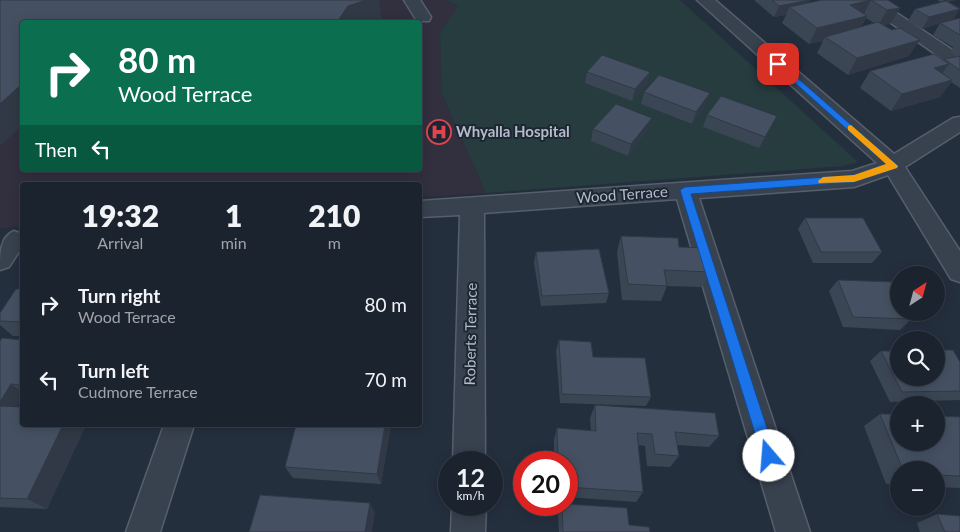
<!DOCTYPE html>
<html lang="en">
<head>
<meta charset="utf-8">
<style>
	body { margin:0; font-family:Lato,sans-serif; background:#282f3a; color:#f1f3f6; height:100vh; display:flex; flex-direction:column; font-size:19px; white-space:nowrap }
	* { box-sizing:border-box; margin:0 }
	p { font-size:16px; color:#a0a4aa }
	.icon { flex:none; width:28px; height:28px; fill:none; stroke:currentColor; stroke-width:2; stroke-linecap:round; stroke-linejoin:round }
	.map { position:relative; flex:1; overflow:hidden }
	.sheet { position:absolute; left:20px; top:182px; width:402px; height:245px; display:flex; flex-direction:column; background:#1b232e; border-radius:5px; box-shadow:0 2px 12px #0003,0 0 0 1px #39404a }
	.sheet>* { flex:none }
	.guide { position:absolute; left:20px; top:20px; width:402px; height:152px; border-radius:5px; box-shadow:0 2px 12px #0003,0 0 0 1px #39404a; background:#0b6e4f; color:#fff; overflow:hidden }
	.needle { width:32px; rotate:36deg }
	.buttons { position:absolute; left:890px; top:266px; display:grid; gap:10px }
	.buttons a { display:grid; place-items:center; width:55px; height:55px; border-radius:50%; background:#1b232e; box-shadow:0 2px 12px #0003,0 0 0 1px #39404a; font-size:25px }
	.speed { position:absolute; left:438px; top:451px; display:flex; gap:10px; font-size:25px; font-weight:700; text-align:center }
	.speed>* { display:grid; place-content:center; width:65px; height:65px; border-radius:50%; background:#1b232e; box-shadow:0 2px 12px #0003,0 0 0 1px #39404a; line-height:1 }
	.speed small { font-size:12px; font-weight:400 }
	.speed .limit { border:8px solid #d22; background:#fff; color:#111 }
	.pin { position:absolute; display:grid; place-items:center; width:42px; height:42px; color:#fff; margin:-21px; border-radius:10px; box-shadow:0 2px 8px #0006 }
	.me { position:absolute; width:55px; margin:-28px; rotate:342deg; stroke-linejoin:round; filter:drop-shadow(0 0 4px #0008) }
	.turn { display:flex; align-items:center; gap:18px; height:105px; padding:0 15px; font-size:22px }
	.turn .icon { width:65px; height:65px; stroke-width:2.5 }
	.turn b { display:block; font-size:35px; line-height:42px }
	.then { display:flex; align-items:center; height:48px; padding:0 15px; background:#0003; gap:10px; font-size:19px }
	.eta { display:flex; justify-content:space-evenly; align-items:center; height:85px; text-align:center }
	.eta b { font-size:30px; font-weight:800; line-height:35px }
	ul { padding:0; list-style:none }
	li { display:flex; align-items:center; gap:15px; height:75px; padding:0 15px }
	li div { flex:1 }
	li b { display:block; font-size:19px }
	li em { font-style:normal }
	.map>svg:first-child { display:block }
	.medical { fill:#32303f; fill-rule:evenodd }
	.green { fill:#263c3f }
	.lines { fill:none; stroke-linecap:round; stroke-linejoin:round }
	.minor-casing { stroke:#565f6c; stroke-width:3 }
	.minor { fill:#38414e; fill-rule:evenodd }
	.wall { fill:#3b4654; fill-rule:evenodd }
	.shaded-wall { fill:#303945 }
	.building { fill:#455162; stroke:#303945 }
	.route { fill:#1a73e8; stroke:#114b97 }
	.slow { fill:#f59e0b }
	.labels { text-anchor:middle; stroke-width:4; stroke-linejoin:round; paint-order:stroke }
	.poi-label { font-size:15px; font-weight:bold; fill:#b4bcc9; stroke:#1d2633; text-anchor:start }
	.street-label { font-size:15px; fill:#b4bcc9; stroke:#1d2633 }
</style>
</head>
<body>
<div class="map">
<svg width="960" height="532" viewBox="0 0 960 532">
	<rect width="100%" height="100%" fill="#242f3e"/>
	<path class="medical" d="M0,0H447L458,7L440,32L442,94L486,193L420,197V185H22V226L0,228ZM22,22H420V170H22Z"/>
	<path class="green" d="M447,0H680L858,162L843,166L486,193L442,94L440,32L458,7Z"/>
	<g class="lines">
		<defs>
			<path id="minor" d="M404,0H420L431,17L429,21H417Z
				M697,0H715L894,154L953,118L960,117V132L905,167L960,251V282L951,279L888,175L854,187L699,198L810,532H776L677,199L484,213L485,462H453L460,215L420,217V201L852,171L877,163Z
				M858,0H877L960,55V68L954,67Z
				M14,231L22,234V247L9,267L0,270C0,253 0,237 14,231Z
				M164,425H194L160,532H126Z
				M452,505H486L485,532H451Z"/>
		</defs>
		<use href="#minor" class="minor-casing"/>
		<use href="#minor" class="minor"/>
	</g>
	<path class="wall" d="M755,0H810L809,3L822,0H888L900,8L890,24L883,25L909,56L848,75L817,53L823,41L809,44L782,23L786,15L774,17L755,1ZM866,18L874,23L861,27Z
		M937,0H955L948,2L960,8L953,20L960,18V88L951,82L940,97L891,111L860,88L870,71L943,60L944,59L956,56L950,52L953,47L933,35L940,23L922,29L908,21L915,9L941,2Z
		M587,72H650L647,84L632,101L585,83Z
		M644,92L706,105L692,124L641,104Z
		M707,115L771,128L759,148L703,127Z
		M593,129H648L628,156L591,141Z
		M218,170H231L229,172Z
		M805,218L882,252L872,263H813L798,229Z
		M621,236L710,272L702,287L667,286L661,301L622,300L617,252Z
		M536,252L609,293L606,303L541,306L534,263Z
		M838,280L911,319L900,330L843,327L829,291Z
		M22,289V336H13L0,325V313Z
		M22,340V397L17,406L22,425H86L47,509L0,507V341Z
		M559,340L593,357L651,397L646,406L560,403L556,351Z
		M881,351L960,362V400L890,402L870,361Z
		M595,405L719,436L709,447L677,445L679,456L670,467L647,466L645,446L638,445L643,492L636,502L566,497V462H554V440L557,428L591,431L590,418Z
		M880,414L960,417V488L936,487V470H899V485L886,484L864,426Z
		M391,425L381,484L293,478L285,467Z
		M561,505H566L650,532H559L558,513Z
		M937,514L960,532H920L917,523Z"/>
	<path class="shaded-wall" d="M366,0H379L382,20L375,22H337L348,6Z
		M810,0L805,11L789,7L786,15L774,17L779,6Z
		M871,0L863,16L850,5Z
		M944,0H955L942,3Z
		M900,8L890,24L878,26L887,10Z
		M960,9L953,20L922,29L929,17Z
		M867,16L858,32L825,37L823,41L809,44L817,28Z
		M920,40L909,56L848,75L857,58Z
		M949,64L937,81L934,68Z
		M650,72L647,84L632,101L635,89Z
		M952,80L940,97L891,111L902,94Z
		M22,84V126L0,146V104Z
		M710,93L706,105L692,124L696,112Z
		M777,116L771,128L759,148L765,137Z
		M652,118L648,129L628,156L631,144Z
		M11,384L22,392V397L12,415L0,407V402Z
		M63,425H86L47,509L27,499Z
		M385,425H391L381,484L377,474Z
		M370,503L375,513L372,532H365Z"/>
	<path class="building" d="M0,0H366L348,6L337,22H22V84L0,104Z
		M772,0H810L779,6Z
		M822,0H888L900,8L887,10L871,0L850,5L867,16L817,28L789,7Z
		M946,1L960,9L929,17L915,9Z
		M960,18V35L940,23Z
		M878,22L892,30L900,28L920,40L857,58L825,37Z
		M934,54L949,64L934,68L952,80L902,94L870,71Z
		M602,55L650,72L635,89L587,72Z
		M960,56V70L944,59Z
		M659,75L710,93L696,112L644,92Z
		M721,96L777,116L765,137L707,115Z
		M616,104L652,118L631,144L593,129Z
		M805,218H863L882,252H821Z
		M621,236L678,238L679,247L704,248L710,272L664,270L667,286L628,284Z
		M599,249L609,293L542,296L536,252Z
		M838,280L893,282L899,295V312H907L911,319L853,317Z
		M16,289H22V322L0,321V313Z
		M2,338L22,340V385L11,384L0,402V341Z
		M559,340L591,342L593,357L645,358L651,397L562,394Z
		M936,350H953L960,362V391L902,392L881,351H899V378H936Z
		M595,405L715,413L719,436L675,432L679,456L655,454L652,434L637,433L643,492L566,487V462H558L557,428L596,431Z
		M0,406L22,407V425H63L27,499L0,498Z
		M880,414H899V442H936V416L960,417V476L936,475V470H903Z
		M296,425H385L377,474L285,467Z
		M260,495L370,503L365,532H249Z
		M566,504L627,508L629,525L649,527L650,532H563L562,505H566Z
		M937,514L960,516V532H945Z"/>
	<path class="route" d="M778,61L898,166L897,168L854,182L691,194L776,456L774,461L769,463L764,461L762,456L680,190L685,187L854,175L886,164L775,65L773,64Z"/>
	<path class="slow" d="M851,125L898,166L897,168L854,182L819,183L818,181L823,177L854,175L886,164L848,130V126Z"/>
	<defs>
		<symbol id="hospital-ring" viewBox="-11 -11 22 22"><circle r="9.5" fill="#1d2633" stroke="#e0444e" stroke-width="1.5"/><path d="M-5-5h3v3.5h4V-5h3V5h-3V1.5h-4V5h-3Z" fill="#e0444e"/></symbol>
	</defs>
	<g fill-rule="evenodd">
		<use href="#hospital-ring" x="425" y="118" width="28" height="28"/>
	</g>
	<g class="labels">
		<g class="poi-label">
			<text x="456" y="137">Whyalla Hospital</text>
		</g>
		<g class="street-label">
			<text transform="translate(622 195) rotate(-4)" y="5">Wood Terrace</text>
			<text transform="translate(471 334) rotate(-89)" y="5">Roberts Terrace</text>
		</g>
	</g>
</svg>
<div class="buttons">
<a><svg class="needle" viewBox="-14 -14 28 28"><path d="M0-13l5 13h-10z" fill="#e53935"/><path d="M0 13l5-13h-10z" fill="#a0a4aa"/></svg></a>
<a><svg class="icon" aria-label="search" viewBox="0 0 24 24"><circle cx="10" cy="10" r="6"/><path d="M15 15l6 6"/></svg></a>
<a>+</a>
<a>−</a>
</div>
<div class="speed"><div>12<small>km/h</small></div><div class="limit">20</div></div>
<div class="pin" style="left:778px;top:64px;background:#d93025"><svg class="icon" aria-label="arrive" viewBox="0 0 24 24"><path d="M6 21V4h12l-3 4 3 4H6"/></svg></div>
<svg class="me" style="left:769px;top:456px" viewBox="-20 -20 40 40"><circle r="19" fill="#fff"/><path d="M0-13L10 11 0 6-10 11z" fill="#1a73e8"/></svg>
<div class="guide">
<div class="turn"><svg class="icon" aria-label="right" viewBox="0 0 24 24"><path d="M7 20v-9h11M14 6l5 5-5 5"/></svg><div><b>80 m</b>Wood Terrace</div></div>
<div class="then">Then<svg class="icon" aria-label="left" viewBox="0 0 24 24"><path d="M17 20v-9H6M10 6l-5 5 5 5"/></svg></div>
</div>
<section class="sheet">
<div class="eta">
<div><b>19:32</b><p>Arrival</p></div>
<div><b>1</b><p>min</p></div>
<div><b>210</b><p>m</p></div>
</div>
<ul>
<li><svg class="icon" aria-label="right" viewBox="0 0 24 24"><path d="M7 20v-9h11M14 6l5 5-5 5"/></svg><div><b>Turn right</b><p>Wood Terrace</p></div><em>80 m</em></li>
<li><svg class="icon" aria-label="left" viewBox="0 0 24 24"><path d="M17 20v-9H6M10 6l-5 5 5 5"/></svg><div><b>Turn left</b><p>Cudmore Terrace</p></div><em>70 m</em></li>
</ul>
</section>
</div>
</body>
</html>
